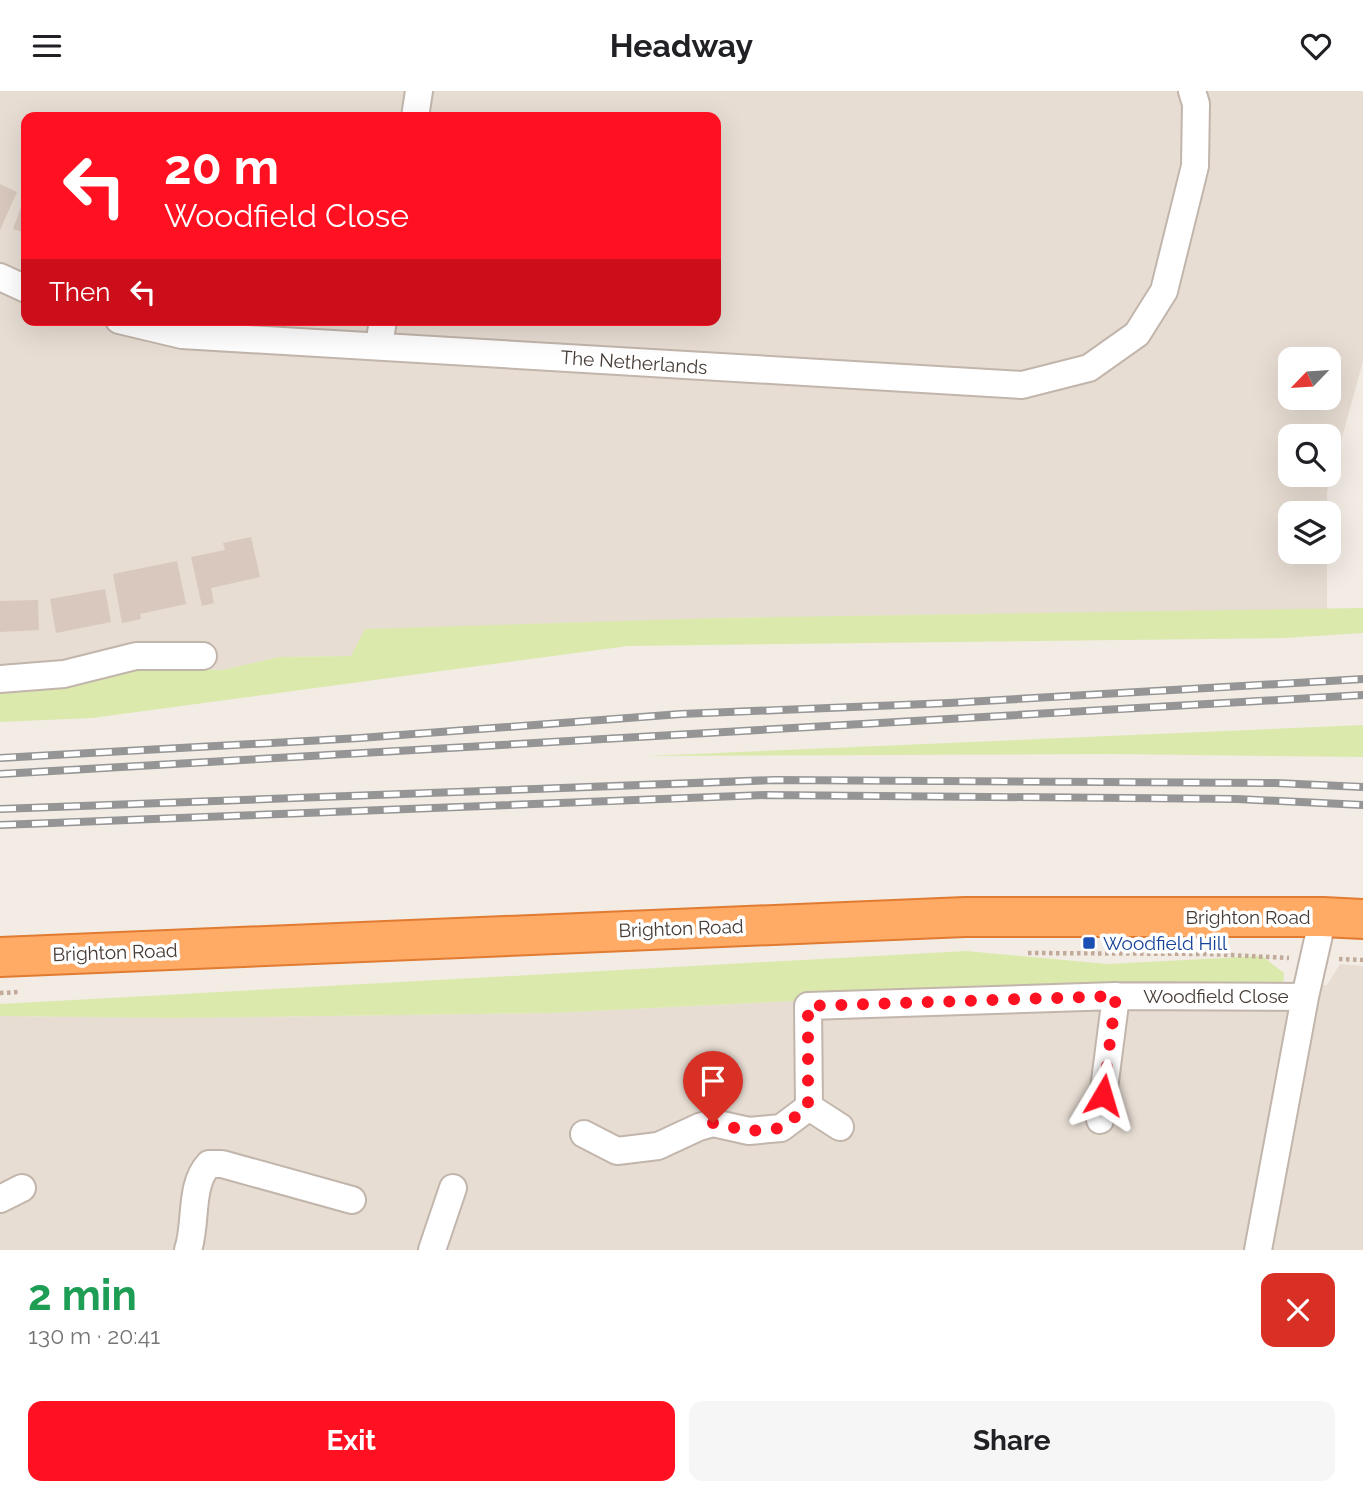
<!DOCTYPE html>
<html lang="en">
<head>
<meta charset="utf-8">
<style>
	body { margin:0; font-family:Raleway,sans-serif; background:#f6f6f6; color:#202124; height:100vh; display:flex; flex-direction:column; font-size:26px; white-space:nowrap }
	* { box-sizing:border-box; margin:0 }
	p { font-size:23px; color:#757577 }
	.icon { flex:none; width:38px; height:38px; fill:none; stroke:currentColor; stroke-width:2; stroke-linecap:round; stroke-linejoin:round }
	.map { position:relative; height:1159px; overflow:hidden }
	.drawer { display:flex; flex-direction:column; background:#fff; flex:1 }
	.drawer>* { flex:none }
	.guide { position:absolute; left:21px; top:21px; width:700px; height:214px; border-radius:14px; box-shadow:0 7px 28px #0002; background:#ff1121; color:#fff; overflow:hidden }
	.needle { width:46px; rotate:245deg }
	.controls { position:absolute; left:1278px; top:256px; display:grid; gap:14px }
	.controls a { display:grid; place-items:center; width:63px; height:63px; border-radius:14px; background:#fff; box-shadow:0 7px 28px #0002; font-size:35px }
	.pin { position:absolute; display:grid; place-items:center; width:60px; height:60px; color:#fff; margin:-72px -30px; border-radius:50% 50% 50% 0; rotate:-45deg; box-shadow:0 0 7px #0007 }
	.pin .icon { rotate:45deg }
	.me { position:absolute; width:77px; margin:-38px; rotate:7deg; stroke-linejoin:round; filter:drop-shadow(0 0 5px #0008) }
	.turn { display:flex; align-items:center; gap:24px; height:147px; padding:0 28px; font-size:32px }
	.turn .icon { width:91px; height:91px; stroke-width:2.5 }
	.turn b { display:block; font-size:49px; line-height:60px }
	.then { display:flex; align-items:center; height:66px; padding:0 28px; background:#0003; gap:14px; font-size:26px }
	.round { display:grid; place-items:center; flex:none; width:74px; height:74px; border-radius:14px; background:#f6f6f6 }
	.head { display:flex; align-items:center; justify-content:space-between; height:119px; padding:0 28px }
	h1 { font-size:42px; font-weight:700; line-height:52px; color:#1e9e55 }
	.primary-button { display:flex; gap:14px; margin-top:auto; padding:14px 28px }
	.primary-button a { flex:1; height:80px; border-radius:14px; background:#ff1121; color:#fff; font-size:28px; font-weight:700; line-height:80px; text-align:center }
	.primary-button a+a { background:#f6f6f6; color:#202124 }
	header { display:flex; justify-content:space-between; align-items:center; height:91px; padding:0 28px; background:#fff; font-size:32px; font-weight:700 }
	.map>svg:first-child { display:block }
	.residential { fill:#e7ddd3; fill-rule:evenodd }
	.green { fill:#dbe9ad }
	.building { fill:#d8c8be }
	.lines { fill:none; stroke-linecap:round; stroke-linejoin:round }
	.minor-casing { stroke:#c2b5ab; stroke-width:30 }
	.highway-casing { stroke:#e17b32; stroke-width:42 }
	.path { stroke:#c1aa99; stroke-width:4.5; stroke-dasharray:3.5 3.5; stroke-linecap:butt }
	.minor { stroke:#fff; stroke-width:26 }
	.highway { stroke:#ffaa65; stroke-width:38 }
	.rail-casing { stroke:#959595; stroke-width:8 }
	.rail { stroke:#fff; stroke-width:5; stroke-dasharray:16; stroke-linecap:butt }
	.route { stroke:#ff1121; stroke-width:12; stroke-dasharray:0 21.6 }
	.transit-dot { fill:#1a4fb4; stroke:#fff; stroke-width:2.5 }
	.labels { text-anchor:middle; stroke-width:7; stroke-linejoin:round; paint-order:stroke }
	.street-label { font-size:19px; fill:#463b35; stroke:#fff }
	.transit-label { font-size:19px; fill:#164399; stroke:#fff; text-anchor:start }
</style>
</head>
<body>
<header><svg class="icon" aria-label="menu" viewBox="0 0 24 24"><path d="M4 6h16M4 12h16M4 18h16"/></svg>Headway<svg class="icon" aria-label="heart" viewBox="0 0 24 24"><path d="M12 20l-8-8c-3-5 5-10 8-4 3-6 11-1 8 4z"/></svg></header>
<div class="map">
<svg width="1363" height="1159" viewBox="0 0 1363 1159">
	<rect width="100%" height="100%" fill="#f3ece5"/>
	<path class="residential" d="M0,0H1363V270L1327,401V422H1290V460H1327V519L716,527L351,565L279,566L224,579L136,576L82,594L0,598ZM26,26H716V229H26ZM1290,268H1328V306H1290ZM1290,345H1328V383H1290Z
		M1340,873L1363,875V1159H0V925L171,927L551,922L1115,894H1327Z"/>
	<path class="green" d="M1363,517V542L1285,547L628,555L92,627L0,631V598L82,594L136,576L223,579L279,566L351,565L365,538L716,527Z
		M1363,634V666L1111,663L646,665Z
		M966,860L1108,873L1262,865L1284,882L1283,895L1115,894L551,922L171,927L0,925V913Z"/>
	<path class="building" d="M0,93L17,101L0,139Z
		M26,102V142L13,138Z
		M251,446L260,486L211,497L214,512L202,515L191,466L225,459L223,452Z
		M177,470L186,513L140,523L141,528L122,532L113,483Z
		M105,498L111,531L56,542L50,508Z
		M38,509L39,539L0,541V510Z"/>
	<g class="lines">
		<defs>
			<path id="minor" d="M415,26L419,0
				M0,186L26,198
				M119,229L182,244L1022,294L1089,277L1137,243L1164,200L1195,75L1196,13L1192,0
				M379,255L383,229
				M0,588L64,583L136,565H203
				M809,1016L840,1036
				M1100,1029L1116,905
				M584,1043L617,1060L658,1055L699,1036L713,1032L749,1040L781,1037L809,1016L808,915L1116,905L1305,906
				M0,1108L22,1097
				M188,1159C197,1133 189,1094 209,1073H222L352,1109
				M432,1159L453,1097
				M1258,1159L1305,906L1323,826"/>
			<path id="highway" d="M0,866L965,826H1323L1363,828"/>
		</defs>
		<use href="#minor" class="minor-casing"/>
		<use href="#highway" class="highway-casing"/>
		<path class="path" d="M1028,862L1209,863L1289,867
			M1339,868L1363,869
			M0,902L19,901"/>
		<use href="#minor" class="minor"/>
		<use href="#highway" class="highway"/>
		<defs>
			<path id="rail" d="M0,667L360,647L681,623L949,612L1363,588
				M0,683L1363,604
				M0,718L774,689L1276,692L1363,696
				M0,734L766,704L1237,708L1363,714"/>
		</defs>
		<use href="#rail" class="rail-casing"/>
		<use href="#rail" class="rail"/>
	</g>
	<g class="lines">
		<path class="route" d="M713,1032L749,1040L781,1037L808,1016V915L1116,905L1103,1004"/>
	</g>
	<rect class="transit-dot" x="1082" y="845" width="14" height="14" rx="3.5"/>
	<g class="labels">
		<g class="street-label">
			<text transform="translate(634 271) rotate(4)" y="7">The Netherlands</text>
			<text x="1248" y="833">Brighton Road</text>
			<text transform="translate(681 837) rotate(-2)" y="7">Brighton Road</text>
			<text transform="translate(115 861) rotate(-2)" y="7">Brighton Road</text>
			<text x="1216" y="912">Woodfield Close</text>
		</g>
		<g class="transit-label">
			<text x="1103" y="859">Woodfield Hill</text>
		</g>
	</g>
</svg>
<div class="controls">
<a><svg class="needle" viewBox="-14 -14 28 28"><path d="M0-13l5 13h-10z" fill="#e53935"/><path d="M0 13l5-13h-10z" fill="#757577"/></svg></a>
<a><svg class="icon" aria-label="search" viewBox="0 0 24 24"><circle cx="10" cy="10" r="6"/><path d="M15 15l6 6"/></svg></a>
<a><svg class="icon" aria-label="layers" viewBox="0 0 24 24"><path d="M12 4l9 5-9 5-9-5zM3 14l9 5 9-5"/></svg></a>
</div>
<div class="pin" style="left:713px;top:1032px;background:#d93025"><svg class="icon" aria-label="arrive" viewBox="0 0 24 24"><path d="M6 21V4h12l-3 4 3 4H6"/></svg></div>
<svg class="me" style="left:1103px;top:1004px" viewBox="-20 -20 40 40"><path d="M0-17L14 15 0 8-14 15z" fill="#ff1121" stroke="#fff" stroke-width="4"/></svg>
<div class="guide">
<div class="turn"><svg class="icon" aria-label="left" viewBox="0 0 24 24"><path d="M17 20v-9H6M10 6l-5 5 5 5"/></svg><div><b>20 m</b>Woodfield Close</div></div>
<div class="then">Then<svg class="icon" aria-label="left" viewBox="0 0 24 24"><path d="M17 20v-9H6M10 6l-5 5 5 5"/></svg></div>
</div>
</div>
<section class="drawer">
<div class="head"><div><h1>2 min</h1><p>130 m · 20:41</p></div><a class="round" style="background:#d93025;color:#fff"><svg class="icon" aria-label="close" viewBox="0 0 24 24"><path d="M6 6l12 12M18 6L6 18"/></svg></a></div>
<div class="primary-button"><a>Exit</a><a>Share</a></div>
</section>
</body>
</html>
